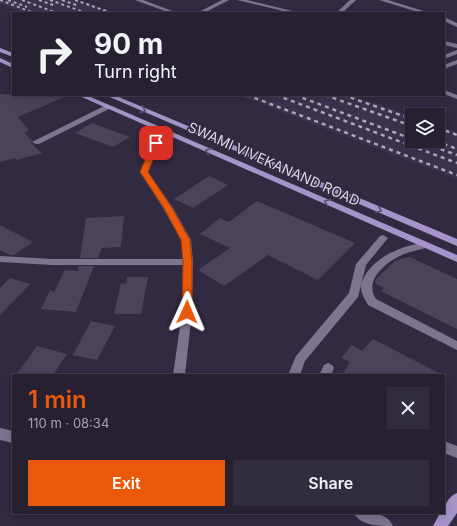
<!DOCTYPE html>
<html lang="en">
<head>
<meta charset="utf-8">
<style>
	body { margin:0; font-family:Inter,sans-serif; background:#322d3d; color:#f1f3f6; height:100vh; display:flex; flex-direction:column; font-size:15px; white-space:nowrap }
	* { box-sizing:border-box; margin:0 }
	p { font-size:13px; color:#a4a3ab }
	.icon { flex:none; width:22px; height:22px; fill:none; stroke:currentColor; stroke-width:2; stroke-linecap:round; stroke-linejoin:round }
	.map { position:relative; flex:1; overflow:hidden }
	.sheet { position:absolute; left:12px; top:374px; width:433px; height:140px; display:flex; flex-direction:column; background:#262031; border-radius:0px; box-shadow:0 2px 10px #0003,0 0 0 1px #423e4d }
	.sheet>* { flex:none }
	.banner { position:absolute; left:12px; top:12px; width:433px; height:84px; border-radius:0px; box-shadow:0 2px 10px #0003,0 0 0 1px #423e4d; background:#262031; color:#f1f3f6; overflow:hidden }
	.controls { position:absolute; left:405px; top:108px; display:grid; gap:8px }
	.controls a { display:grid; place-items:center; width:40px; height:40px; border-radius:0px; background:#262031; box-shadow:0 2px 10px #0003,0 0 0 1px #423e4d; font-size:20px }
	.pin { position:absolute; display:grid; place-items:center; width:34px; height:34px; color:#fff; margin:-17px; border-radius:8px; box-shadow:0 2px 6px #0006 }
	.me { position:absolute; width:44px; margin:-22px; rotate:1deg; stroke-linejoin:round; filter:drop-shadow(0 0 3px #0008) }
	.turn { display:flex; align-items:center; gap:14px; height:84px; padding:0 16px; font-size:18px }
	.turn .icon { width:52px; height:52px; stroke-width:2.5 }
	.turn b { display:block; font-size:28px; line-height:34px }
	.round { display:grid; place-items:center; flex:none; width:42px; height:42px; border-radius:0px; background:#322d3d }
	.summary { display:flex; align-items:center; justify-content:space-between; height:68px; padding:0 16px }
	h1 { font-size:24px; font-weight:600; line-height:30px; color:#ea580c }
	.action { display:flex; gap:8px; margin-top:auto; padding:8px 16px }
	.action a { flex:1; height:46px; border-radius:0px; background:#ea580c; color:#fff; font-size:16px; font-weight:600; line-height:46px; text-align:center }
	.action a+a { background:#322d3d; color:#f1f3f6 }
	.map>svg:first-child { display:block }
	.built { fill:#3c324e }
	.building { fill:#4a435a }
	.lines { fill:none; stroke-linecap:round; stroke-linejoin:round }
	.minor { fill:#7d758f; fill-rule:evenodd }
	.major { fill:#a594c9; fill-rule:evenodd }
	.rail-far1 { stroke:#aea8b9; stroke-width:2; stroke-dasharray:3 3; stroke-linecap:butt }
	.rail { stroke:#aea8b9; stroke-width:2.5; stroke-dasharray:4 4; stroke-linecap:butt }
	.oneway { stroke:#5a4f71 }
	.route { fill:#ea580c; stroke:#983908 }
	.labels { text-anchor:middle; stroke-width:3; stroke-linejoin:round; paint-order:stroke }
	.street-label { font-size:14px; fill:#dcd7e6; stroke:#322a41 }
</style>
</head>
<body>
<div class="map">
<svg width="457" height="526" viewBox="0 0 457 526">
	<rect width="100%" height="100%" fill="#322a41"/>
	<path class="built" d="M0,0H79L116,13H24L0,4Z
		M237,95H352L412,116V141H438V125L457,132V179Z"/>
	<path class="building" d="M0,94L69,95L18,117L29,131L24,132L32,141L31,143L42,153L16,160L15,158L0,162Z
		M92,123L130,137L113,147L75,133Z
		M209,176L228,185L193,208L174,199Z
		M257,201L355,243L318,280L268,255L224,286L198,270L230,248L200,234L220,218L229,222Z
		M124,216L121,247L102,248L98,258H80L86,218Z
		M0,225L33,242L14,255H10L0,250Z
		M410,257L457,279V329L381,291L384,288L375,283L376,279L396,260Z
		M78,266H94L76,312L41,309L50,290L54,292L65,270L78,271Z
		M127,277H148L141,314H114L121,283L126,284Z
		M10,278L30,284L0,315V288Z
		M91,321L115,326L97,360L73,355Z
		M373,339L443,375H342L350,362L341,358L352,345L362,351Z
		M37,346L67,354L53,375H16Z"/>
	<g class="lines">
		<path class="minor" d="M135,0H143L178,13H170Z
			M222,0H229L204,13H197Z
			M237,0H247L301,13H291Z
			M350,0H356L342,13H336Z
			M379,0H388L430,13H421Z
			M444,17L457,23V27L444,21Z
			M444,41L457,44V48L444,45Z
			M457,50V54L444,59V55Z
			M457,60V64L444,69V65Z
			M444,90L457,95V99L444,94Z
			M106,105L113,107L39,144H36L32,142Z
			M162,130H168L169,132L160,143L148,172L173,208L191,240L193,262L192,312L185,375H173L182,312L183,265H52L0,262V256L52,259H183L181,240L163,208L140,172L152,143Z
			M383,235L388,238L366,265L358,297L305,361L300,375H288L296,356L349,293L356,264L380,236Z
			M425,242L430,245L428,247C420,250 412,251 404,254C387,261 363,280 376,299L457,341V350L368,305C365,299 361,294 361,287C363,270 383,255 397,250C406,246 416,244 425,242Z
			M328,363L332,365L334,368L331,375H319L324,365Z
			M0,428L13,431V443L0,440Z
			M444,441L457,446V458L444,453Z
			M354,513C367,513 387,511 393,526C380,526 360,526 354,513Z"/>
		<path class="major" d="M0,48L13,53V57L0,52Z
			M0,58L13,64V68L0,62Z
			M77,95H86L457,255V262Z
			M105,95H114L457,239V246Z
			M457,493V513L448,526H433L440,513H444C444,505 449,496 457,493Z"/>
		<path class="rail-far1" d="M0,0L34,13
			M8,0L27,7
			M22,0L57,13
			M39,0L56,6
			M50,0L86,13
			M62,0L79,6
			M75,0L112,13"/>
		<path class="rail" d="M247,95L457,175
			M276,95L457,163
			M295,95L412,139
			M325,95L412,126
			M343,95L412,119
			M438,128L457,135
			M418,141L457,155
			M436,141L457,149"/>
	</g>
	<defs><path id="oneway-chevron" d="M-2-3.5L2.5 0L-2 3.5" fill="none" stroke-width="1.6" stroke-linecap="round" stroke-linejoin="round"/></defs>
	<g class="oneway">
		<use href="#oneway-chevron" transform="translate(143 110) rotate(23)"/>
		<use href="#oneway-chevron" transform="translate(208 151) rotate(-156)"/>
		<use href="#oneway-chevron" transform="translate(327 202) rotate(-156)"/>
		<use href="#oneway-chevron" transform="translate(379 210) rotate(23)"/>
	</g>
	<path class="route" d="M153,141L160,143L148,172L172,208L190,240L192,262V312L187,315L182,312L183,262L181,240L164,208L140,172Z"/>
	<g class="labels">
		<g class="street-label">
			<text transform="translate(274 164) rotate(24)" y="5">SWAMI VIVEKANAND ROAD</text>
		</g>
	</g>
</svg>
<div class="controls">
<a><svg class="icon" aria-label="layers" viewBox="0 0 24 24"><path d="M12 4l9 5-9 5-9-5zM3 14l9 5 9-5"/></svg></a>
</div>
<div class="pin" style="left:156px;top:143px;background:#d93025"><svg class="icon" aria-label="arrive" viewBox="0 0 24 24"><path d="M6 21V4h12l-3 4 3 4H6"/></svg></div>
<svg class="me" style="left:187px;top:312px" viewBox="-20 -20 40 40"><path d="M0-17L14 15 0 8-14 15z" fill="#ea580c" stroke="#fff" stroke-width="4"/></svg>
<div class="banner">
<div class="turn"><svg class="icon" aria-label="right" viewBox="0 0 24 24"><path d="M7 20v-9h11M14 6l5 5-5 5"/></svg><div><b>90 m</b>Turn right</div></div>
</div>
<section class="sheet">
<div class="summary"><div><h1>1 min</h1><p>110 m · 08:34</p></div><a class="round"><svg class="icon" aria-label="close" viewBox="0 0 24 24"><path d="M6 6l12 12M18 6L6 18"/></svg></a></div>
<div class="action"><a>Exit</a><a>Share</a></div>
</section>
</div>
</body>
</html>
